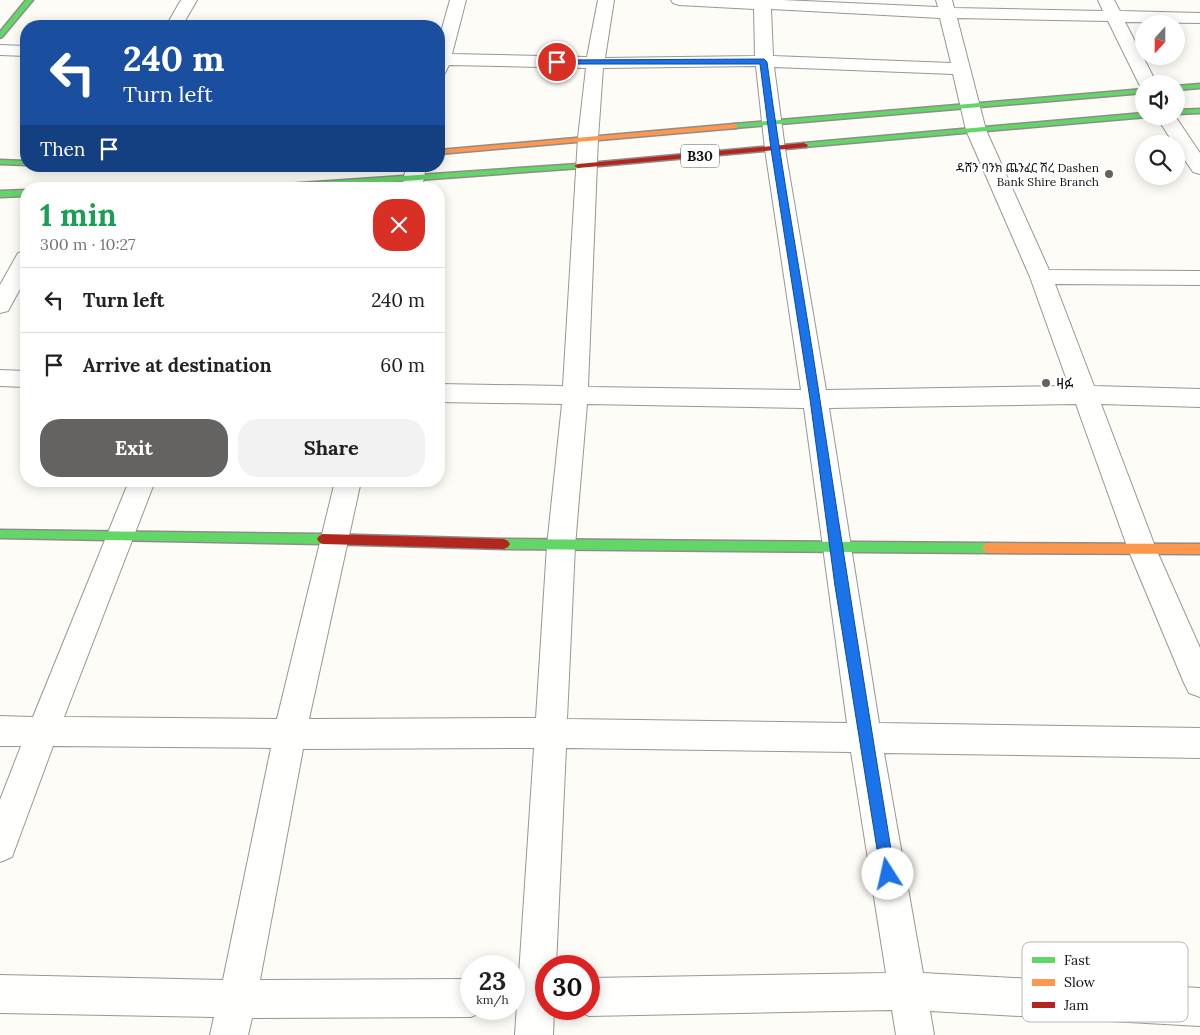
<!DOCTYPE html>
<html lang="en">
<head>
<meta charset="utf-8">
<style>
	body { margin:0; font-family:Lora,"Noto Sans Ethiopic",serif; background:#f2f2f2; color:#222; height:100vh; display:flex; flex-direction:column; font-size:19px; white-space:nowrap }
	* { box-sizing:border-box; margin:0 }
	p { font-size:16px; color:#767676 }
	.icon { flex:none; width:28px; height:28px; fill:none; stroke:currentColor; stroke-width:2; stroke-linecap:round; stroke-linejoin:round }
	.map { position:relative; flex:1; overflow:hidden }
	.panel { position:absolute; left:20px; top:182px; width:425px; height:305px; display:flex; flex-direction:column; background:#fff; border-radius:20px; box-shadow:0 2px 12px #0003 }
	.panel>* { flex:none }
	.banner { position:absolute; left:20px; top:20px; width:425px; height:152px; border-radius:20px; box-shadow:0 2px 12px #0003; background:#1a4fa0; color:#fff; overflow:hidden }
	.needle { width:32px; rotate:201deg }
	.buttons { position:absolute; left:1135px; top:15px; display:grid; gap:10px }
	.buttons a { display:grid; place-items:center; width:50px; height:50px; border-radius:50%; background:#fff; box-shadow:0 2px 12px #0003; font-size:25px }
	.speed { position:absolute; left:460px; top:955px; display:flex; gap:10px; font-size:25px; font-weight:700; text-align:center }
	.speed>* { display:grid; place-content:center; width:65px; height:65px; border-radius:50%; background:#fff; box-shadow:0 2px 12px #0003; line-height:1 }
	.speed small { font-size:12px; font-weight:400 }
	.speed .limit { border:8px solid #d22; background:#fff; color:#111 }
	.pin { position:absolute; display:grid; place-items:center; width:42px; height:42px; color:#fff; margin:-21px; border:2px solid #fff; border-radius:50%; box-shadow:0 1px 5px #0007 }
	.me { position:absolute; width:55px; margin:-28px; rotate:350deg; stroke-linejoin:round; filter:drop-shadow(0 0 4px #0008) }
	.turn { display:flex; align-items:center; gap:18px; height:105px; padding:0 20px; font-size:22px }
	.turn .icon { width:65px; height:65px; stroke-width:2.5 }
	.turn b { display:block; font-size:35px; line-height:42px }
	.then { display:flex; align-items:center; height:48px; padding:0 20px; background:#0003; gap:10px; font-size:19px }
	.round { display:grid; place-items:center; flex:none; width:52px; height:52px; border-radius:20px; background:#f2f2f2 }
	.summary { display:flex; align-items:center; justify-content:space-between; height:85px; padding:0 20px }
	h1 { font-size:30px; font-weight:700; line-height:38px; color:#1e9e55 }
	.button { display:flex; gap:10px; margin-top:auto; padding:10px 20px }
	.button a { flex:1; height:58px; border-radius:20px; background:#646362; color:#fff; font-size:20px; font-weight:700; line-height:58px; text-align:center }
	.button a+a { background:#f2f2f2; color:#222 }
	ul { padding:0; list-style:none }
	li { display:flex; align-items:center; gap:15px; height:65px; padding:0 20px; border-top:1px solid #e0e0e0 }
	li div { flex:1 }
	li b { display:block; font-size:19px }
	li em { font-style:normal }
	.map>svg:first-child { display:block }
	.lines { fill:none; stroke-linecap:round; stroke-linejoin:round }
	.street-casing { stroke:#979795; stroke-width:2 }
	.fast-casing { stroke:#8e8d8b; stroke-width:3 }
	.slow-casing { stroke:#8e8d8b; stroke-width:3 }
	.jam-casing { stroke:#8e8d8b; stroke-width:3 }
	.street { fill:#fffffe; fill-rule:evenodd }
	.fast { fill:#63d668; fill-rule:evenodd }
	.slow { fill:#ff974d; fill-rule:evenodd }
	.jam { fill:#b3261e; fill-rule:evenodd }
	.route { fill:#1a73e8; stroke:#114b97 }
	.poi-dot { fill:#646362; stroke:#fff; stroke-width:2 }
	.labels { text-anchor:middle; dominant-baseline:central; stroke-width:5; stroke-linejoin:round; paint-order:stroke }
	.far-poi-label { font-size:12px; fill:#111; stroke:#fff; text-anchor:end }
	.shield { fill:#fff; stroke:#585858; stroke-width:1 }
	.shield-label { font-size:14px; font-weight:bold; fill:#111 }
	.poi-label { font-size:15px; fill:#111; stroke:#fff; text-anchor:start }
	.key { fill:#fff; stroke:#b8b8b8; stroke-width:1 }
	.key-label { font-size:14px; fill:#111 }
</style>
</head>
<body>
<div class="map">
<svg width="1200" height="1035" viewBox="0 0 1200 1035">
	<rect width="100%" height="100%" fill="#fdfcf7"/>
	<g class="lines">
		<defs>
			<path id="street" d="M181,0H197L182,26H166Z
				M450,0H466L452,54L587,57L598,0H614L605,58L755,56L754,9L679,5L673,3L671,0H782L938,7L936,0H952L954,8L1103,11L1098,0H1114L1120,11L1200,13V23L1125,22L1157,84H1144V88L1139,84L1108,21L957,18L986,130L1049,270L1200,271V285L1055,284L1094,386L1200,389V407L1101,404L1156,549L1200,648V697L1189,693L1184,683L1128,549L1076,404L829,408L879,723L1200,728V758L884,753L923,973L1200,988V1026L930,1011L934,1035H896L892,1010L589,1016L576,1010L575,1009H589V978L886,973L851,752L566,748L556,966H546V1009H554L553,1035H515L534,748L303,749L260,980L471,979V1009H485L484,1011L471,1017L252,1018L248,1035H210L214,1017L0,1013V975L223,980L271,748L53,746L12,857L0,862V800L21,746H0V716L33,717L129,481H155L64,717L277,719L335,481H361L309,719L536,718L547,546L562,404L439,402V384L563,386L578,138L586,68L449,65L445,73L439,74V39ZM771,9L940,18L951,63L773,56ZM756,66L765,149L801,390L588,387L598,138L603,68ZM774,67L953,74L966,130L1030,277L1069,386L826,390L785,149ZM587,404L804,408L847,723L567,719L575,546Z
				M0,45L26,46V56L0,55Z
				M1156,116H1175L1200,153V174L1193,172L1176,147V144H1174Z
				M406,166H426L422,189H402Z
				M26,251V278L8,311L0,313V285L18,253Z
				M0,370L26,371V387L0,386Z"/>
			<path id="fast" d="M26,0H33L2,37L0,38V32Z
				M1200,84V88L1176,90V86Z
				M1144,89V93L734,128L730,126L734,124Z
				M1200,109V113L1176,114V110Z
				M1144,113V116L1147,117L804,147L800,145L804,143Z
				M0,160L26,161V165L0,164Z
				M578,164H581V168L295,189H253L257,186Z
				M26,190V196L0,197V191Z
				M0,530L323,534L327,536L329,539L327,542L323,544L0,538Z
				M504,539L988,543L992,545L994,548L992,551L988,553L504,549L500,547L498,544L500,541Z"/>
			<path id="slow" d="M734,124H737V128L439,154V150Z
				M988,543L1200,544V554L988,553L984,551L982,548L984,545Z"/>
			<path id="jam" d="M804,143L808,145L807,147L578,168L574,166L578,164Z
				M323,534L504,539L508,541L510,544L508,547L504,549L323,544L319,542L317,539L319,536Z"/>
		</defs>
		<use href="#street" class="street-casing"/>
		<use href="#fast" class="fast-casing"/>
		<use href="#slow" class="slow-casing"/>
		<use href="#jam" class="jam-casing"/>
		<use href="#street" class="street"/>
		<use href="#fast" class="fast"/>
		<use href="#slow" class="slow"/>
		<use href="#jam" class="jam"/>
	</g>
	<path class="route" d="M764,59L767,62C782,175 803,287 820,400C844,558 869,716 895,874L893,879L888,881L883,879L881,874L835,586L810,399L771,149L760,64H557L553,62L557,60Z"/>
	<g class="poi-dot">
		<circle cx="1109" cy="174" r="5"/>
		<circle cx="1046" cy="383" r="5"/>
	</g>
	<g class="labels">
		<g class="far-poi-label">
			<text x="1099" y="167">ዳሸን ባንክ ጨንፈር ሽረ Dashen<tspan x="1099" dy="14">Bank Shire Branch</tspan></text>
		</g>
		<rect class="shield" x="681" y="144.5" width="38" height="23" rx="4"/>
		<g class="shield-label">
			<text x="700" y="156">B30</text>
		</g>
		<g class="poi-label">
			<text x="1056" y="383">ዛፉ</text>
		</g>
	</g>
	<rect x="1022" y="942" width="166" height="80" rx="8" class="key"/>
	<rect x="1032" y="957" width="23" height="6" fill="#63d668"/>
	<rect x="1032" y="979" width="23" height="7" fill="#ff974d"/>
	<rect x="1032" y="1002" width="23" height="6" fill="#b3261e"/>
	<g class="key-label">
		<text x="1064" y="965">Fast</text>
		<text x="1064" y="987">Slow</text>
		<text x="1064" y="1010">Jam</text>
	</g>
</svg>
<div class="buttons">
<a><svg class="needle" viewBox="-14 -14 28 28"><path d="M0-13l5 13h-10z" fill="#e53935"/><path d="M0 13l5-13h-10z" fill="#767676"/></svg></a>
<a><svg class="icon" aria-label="sound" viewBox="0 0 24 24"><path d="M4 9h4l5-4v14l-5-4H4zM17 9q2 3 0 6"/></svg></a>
<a><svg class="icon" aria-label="search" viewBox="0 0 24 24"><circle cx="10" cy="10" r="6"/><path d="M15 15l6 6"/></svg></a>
</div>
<div class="speed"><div>23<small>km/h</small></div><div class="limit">30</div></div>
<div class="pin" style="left:557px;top:62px;background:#d93025"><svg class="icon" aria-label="arrive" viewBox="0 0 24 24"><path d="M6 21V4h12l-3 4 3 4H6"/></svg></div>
<svg class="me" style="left:888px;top:874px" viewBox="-20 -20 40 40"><circle r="19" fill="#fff"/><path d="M0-13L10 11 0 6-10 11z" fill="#1a73e8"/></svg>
<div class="banner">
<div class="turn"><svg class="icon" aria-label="left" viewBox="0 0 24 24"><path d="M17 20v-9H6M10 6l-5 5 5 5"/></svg><div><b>240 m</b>Turn left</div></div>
<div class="then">Then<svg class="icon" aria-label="arrive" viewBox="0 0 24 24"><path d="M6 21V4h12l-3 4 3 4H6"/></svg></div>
</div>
<section class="panel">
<div class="summary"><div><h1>1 min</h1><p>300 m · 10:27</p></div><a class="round" style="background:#d93025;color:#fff"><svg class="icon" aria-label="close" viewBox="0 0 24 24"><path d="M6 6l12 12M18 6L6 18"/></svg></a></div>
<ul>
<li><svg class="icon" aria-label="left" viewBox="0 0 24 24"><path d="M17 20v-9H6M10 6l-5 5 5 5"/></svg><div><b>Turn left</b></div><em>240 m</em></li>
<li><svg class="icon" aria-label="arrive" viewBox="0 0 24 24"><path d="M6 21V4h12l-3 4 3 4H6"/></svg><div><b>Arrive at destination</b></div><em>60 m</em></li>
</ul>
<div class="button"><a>Exit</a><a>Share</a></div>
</section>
</div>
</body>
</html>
